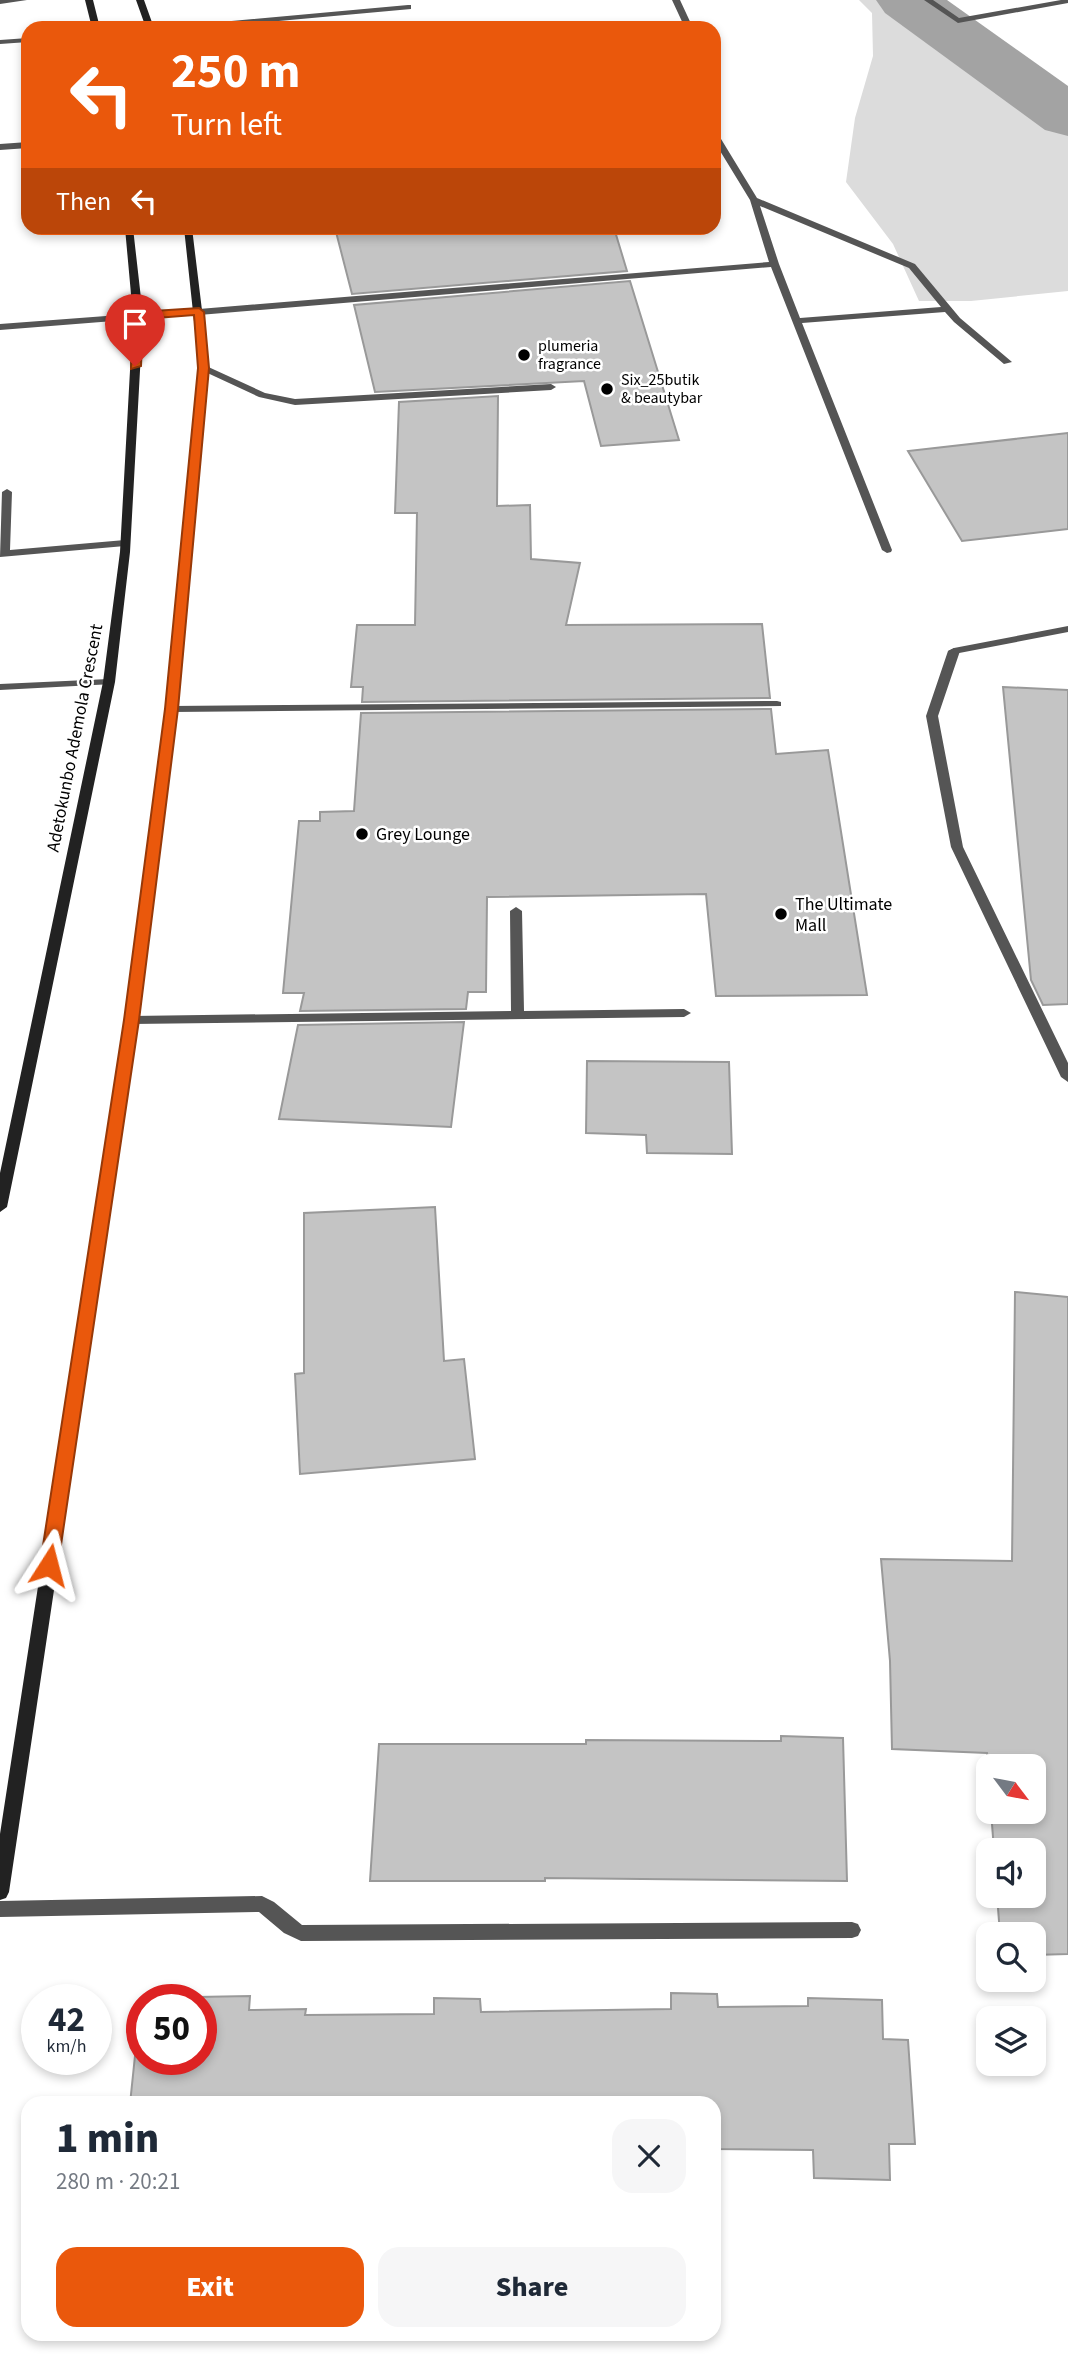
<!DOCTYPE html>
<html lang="en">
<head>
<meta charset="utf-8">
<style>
	body { margin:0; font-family:"Source Sans 3",sans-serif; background:#f6f6f7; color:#1f2937; height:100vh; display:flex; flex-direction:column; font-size:26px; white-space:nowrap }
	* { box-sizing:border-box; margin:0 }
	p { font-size:23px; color:#747a83 }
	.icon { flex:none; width:38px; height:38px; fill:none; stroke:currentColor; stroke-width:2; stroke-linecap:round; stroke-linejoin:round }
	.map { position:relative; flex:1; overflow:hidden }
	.side { position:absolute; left:21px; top:2096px; width:700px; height:245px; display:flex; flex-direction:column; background:#fff; border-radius:21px; box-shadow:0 4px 10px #0003 }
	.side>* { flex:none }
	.banner { position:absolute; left:21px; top:21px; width:700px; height:214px; border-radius:21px; box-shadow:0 4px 10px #0003; background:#ea580c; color:#fff; overflow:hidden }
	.needle { width:46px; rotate:122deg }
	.fabs { position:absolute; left:976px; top:1754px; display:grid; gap:14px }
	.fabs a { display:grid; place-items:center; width:70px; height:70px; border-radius:14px; background:#fff; box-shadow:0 4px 10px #0003; font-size:35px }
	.speed { position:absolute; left:21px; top:1984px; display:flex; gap:14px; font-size:35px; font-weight:700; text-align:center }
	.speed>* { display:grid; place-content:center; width:91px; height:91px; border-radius:50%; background:#fff; box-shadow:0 4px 10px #0003; line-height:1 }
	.speed small { font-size:18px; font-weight:400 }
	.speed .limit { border:10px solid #d22; background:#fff; color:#111 }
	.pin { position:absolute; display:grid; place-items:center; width:60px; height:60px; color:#fff; margin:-72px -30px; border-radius:50% 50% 50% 0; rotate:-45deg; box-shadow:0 0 7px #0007 }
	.pin .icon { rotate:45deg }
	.me { position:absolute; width:77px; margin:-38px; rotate:9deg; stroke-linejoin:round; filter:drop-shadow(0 0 5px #0008) }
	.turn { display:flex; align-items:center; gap:24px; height:147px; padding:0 35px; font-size:32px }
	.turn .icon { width:91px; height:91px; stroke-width:2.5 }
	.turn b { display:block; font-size:49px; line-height:60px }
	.then { display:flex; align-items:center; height:66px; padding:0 35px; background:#0003; gap:14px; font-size:26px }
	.round { display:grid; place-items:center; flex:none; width:74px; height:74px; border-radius:21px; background:#f6f6f7 }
	.headline { display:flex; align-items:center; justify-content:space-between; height:119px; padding:0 35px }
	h1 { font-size:42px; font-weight:800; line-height:52px }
	.button { display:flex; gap:14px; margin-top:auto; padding:14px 35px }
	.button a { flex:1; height:80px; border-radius:21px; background:#ea580c; color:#fff; font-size:28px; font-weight:800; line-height:80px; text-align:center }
	.button a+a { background:#f6f6f7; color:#1f2937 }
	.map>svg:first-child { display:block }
	.green { fill:#dcdcdc }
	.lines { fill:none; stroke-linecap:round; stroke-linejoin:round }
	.river { fill:#a3a3a3; fill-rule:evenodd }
	.building { fill:#c4c4c4; stroke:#999; stroke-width:2; fill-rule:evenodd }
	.lane { fill:#555; fill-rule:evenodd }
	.street { fill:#555; fill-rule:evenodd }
	.secondary { fill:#222; fill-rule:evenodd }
	.route { fill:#ea580c; stroke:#983908; stroke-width:2 }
	.poi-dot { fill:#000; stroke:#fff; stroke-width:2.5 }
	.labels { text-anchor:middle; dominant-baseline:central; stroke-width:5; stroke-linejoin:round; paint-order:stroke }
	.far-poi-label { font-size:16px; fill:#000; stroke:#fff; text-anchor:start }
	.street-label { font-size:18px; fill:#000; stroke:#fff }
	.poi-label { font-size:18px; fill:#000; stroke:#fff; text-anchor:start }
</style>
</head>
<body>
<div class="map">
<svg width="1068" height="2363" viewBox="0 0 1068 2363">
	<rect width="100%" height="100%" fill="#fff"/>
	<path class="green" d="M859,0H926L1068,94V291L971,301H919L893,244L846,182L855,118L873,56L872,13Z"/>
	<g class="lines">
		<path class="river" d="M876,0H947L1068,86V136L1045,130L885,13Z"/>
	</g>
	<path class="building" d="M335,228H614L627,271L352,294Z
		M630,281L679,440L601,446L584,381L375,392L354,305Z
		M498,396L497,506L530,505L531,559L580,563L566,625L762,624L770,698L362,702L363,687H351L357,625H415L417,513H395L399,402Z
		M1068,433V529L962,541L908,451Z
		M1003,687L1068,690V1004L1043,1005L1031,980Z
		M771,709L776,754L828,750L867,995L716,996L706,894L487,897L486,992H468L466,1009L300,1011L304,993H283L299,821H320V812L354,811L361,713Z
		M464,1022L451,1127L279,1119L298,1025Z
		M587,1061L729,1062L732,1154L647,1153L646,1135L586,1133Z
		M435,1207L444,1361L464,1359L475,1459L300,1474L295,1374L304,1373V1213Z
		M1015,1292L1068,1297V1954L1034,1955V1934H1000L997,1895H1034V1850H994L991,1811H1034V1766H989V1773L987,1753L892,1749L890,1661L881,1559L1012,1561Z
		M781,1736L843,1738L847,1881L545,1878V1881H370L379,1744H586V1740L781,1741Z
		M671,1993L717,1994L718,2007L808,2006V1998L882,2000L883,2039L908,2040L915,2144H889L890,2180L814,2178L813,2150L714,2149V2104H130L141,1998L250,1996L249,2010L306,2009L305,2015L434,2014V1998L480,1999L481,2012L671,2009ZM142,2000H201V2060H142Z"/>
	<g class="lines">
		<path class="lane" d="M0,0H27L0,4Z
			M672,0H680L693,28H685Z
			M924,0H933L959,18L1061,0H1068V3L958,23Z
			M408,5H411V9L203,28H173L177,26Z
			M28,38V42L0,44V40Z
			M714,131L718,134L757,198L915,264L960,318L1012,362L1004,364L954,322L945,312L802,323L892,550L891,552L887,553L882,550L771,267L199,315L194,312L199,309L769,262L750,200L714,141ZM760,206L909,268L941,307L800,318L779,264Z
			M28,142V148L0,150V144Z
			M204,365L265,393L295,399L551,384L556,387L551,390L295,405L259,397L201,370L199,368Z
			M7,489L12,492L10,550L125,540L130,543L125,546L0,557L2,492Z
			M954,648L960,651L938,716L963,847L1068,1063V1082L1061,1077L951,847L926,716L948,651Z
			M109,679L113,680V684L0,690V684Z
			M777,701L781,702V706L172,712L166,709L172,706Z
			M516,907L522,911L524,1011L684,1009L691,1013L684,1017L132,1024L125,1020L132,1016L511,1011L510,911Z
			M262,1896L274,1902L302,1925L852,1922L858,1924L861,1930L858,1936L852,1938L301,1941L284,1933L259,1912L0,1917V1901Z"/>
		<path class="street" d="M199,309L204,312L202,314L0,330V324Z
			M1068,626V632L954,654L948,651L954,648Z"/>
		<path class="secondary" d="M85,0H93L100,28H92Z
			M136,0H144L154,28H146Z
			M125,228H133L143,316L130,552L115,682L7,1207L0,1212V1173L103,682L120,552L133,316Z
			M184,228H192L209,368L178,709L139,1020L9,1892L6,1898L0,1900V1834L125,1020L166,709L199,368Z"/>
	</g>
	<path class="route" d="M199,308L204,312L209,368L178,709L139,1020L58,1565L56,1570L49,1572L43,1570L40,1565L124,1020L165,709L198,368L194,315L143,319L141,366L131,369L133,316L138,312Z"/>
	<g class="poi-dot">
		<circle cx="524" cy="355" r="7"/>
		<circle cx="607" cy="389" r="7"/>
		<circle cx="362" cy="834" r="7"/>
		<circle cx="781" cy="914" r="7"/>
	</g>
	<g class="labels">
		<g class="far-poi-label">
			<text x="538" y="346">plumeria<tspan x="538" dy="18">fragrance</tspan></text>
			<text x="621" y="380">Six_25butik<tspan x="621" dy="18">&amp; beautybar</tspan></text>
		</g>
		<g class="street-label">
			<text transform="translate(75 738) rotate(-79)">Adetokunbo Ademola Crescent</text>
		</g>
		<g class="poi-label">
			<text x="376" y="834">Grey Lounge</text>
			<text x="795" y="904">The Ultimate<tspan x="795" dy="21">Mall</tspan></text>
		</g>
	</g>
</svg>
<div class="fabs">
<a><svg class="needle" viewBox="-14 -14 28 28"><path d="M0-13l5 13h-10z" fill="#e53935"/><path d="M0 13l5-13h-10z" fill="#747a83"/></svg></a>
<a><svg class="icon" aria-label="sound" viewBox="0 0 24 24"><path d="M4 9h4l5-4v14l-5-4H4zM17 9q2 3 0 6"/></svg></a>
<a><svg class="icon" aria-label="search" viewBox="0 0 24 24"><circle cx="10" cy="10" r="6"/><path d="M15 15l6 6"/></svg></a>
<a><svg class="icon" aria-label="layers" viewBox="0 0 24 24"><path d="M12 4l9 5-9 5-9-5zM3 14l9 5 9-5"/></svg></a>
</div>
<div class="speed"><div>42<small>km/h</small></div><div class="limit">50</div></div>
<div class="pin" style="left:135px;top:366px;background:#d93025"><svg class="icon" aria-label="arrive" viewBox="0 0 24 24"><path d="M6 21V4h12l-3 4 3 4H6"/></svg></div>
<svg class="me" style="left:49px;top:1565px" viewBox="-20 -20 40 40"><path d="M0-17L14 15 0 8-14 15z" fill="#ea580c" stroke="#fff" stroke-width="4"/></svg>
<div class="banner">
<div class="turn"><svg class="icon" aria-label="left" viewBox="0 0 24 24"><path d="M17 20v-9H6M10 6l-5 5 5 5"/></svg><div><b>250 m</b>Turn left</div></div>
<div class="then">Then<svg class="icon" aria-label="left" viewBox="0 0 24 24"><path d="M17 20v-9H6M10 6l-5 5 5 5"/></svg></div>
</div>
<section class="side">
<div class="headline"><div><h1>1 min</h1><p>280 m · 20:21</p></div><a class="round"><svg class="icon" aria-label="close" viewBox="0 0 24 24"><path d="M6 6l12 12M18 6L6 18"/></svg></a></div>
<div class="button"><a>Exit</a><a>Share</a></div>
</section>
</div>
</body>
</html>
